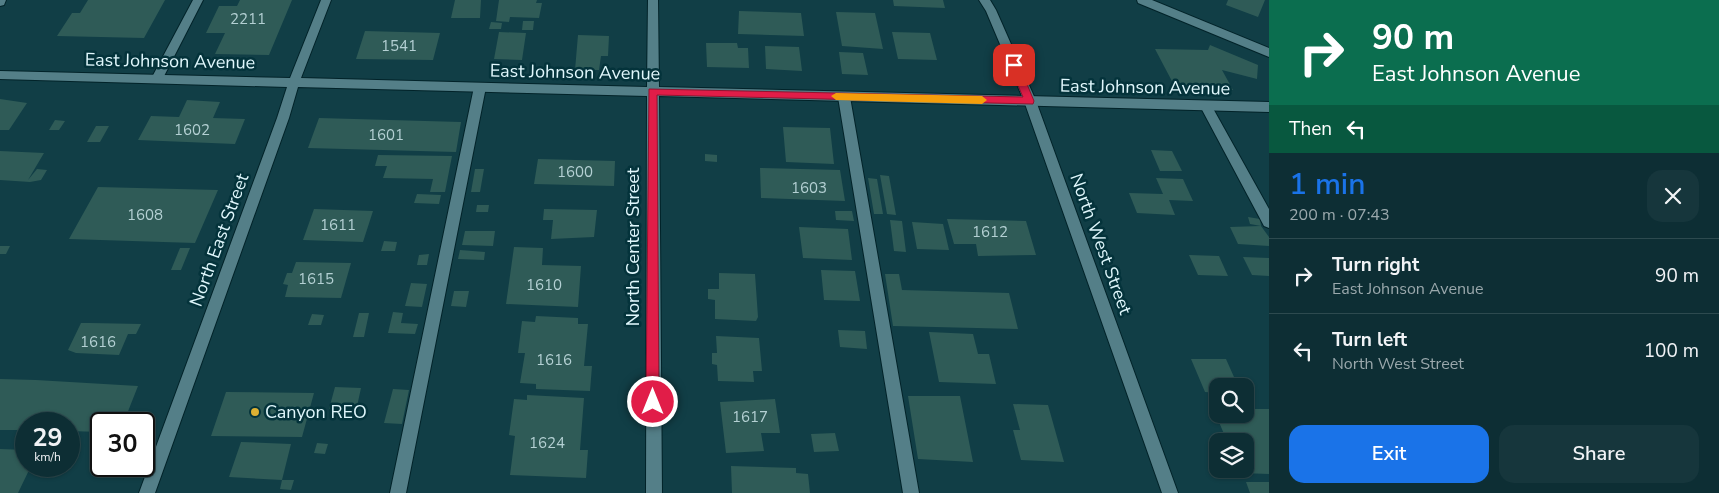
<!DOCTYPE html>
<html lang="en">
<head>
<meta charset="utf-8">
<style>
	body { margin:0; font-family:"Nunito Sans",sans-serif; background:#16363c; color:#f1f3f6; height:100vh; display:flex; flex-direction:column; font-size:19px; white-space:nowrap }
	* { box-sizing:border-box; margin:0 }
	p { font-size:16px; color:#9aa8ac }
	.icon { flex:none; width:28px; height:28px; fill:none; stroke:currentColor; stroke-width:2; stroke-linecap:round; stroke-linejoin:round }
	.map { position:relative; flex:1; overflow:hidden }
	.details { display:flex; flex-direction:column; background:#0d2e34; width:450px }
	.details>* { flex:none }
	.top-card { background:#0b6e4f; color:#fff; overflow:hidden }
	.buttons { position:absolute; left:1209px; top:378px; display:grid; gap:10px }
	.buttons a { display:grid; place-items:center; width:45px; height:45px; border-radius:10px; background:#0d2e34; box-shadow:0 1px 4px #0004,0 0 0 1px #2d4a4f; font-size:25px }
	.speed { position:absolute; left:15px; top:412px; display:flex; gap:10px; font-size:25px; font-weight:700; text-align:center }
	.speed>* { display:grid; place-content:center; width:65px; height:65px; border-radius:50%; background:#0d2e34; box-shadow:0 1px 4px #0004,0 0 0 1px #2d4a4f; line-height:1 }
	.speed small { font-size:12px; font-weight:400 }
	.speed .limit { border:2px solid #111; border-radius:8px; background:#fff; color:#111 }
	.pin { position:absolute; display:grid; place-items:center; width:42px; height:42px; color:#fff; margin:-21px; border-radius:10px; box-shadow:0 2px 8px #0006 }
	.me { position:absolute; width:55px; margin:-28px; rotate:0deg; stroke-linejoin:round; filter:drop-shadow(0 0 4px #0008) }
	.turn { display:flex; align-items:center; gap:18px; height:105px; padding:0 20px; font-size:22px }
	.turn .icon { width:65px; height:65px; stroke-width:2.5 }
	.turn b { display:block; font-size:35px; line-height:42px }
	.then { display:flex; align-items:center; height:48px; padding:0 20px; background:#0003; gap:10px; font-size:19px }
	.round { display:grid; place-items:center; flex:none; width:52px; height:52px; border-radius:15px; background:#16363c }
	.headline { display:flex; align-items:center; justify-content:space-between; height:85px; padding:0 20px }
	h1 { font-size:30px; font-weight:600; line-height:38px; color:#1a73e8 }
	.action { display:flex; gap:10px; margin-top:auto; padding:10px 20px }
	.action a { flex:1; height:58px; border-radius:15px; background:#1a73e8; color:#fff; font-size:20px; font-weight:600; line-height:58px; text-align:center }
	.action a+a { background:#16363c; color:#f1f3f6 }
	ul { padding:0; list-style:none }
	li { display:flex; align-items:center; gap:15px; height:75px; padding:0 20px; border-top:1px solid #2d4a4f }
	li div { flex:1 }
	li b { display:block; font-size:19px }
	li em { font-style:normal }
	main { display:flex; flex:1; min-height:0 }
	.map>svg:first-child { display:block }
	.building { fill:#2f5b57 }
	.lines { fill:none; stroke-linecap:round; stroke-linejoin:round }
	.service-casing { stroke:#022329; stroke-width:2 }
	.minor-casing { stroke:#022329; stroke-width:2 }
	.tertiary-casing { stroke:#022329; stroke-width:2 }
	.service { fill:#547f88; fill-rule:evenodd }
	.minor { fill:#547f88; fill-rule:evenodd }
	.tertiary { fill:#547f88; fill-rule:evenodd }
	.route { fill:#e11d48; stroke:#92132f }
	.slow { fill:#f59e0b }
	.poi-dot { fill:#ddb133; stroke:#04333b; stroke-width:2 }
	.labels { text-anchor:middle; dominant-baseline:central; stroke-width:5; stroke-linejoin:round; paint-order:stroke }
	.number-label { font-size:15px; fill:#b4d0d3 }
	.street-label { font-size:18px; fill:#e0f7fc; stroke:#04333b }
	.poi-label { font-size:18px; fill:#e0f7fc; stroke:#04333b; text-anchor:start }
</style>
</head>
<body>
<main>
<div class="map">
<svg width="1269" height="493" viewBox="0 0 1269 493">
	<rect width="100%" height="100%" fill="#113e46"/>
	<path class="building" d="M88,0H165L144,38L57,36L72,13H80Z
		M240,0H292L269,55L215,54L225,33H206L219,6H237Z
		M455,0H481L480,18H451Z
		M499,0H537L536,3H542L539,18L510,17L509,22L496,21Z
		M893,0H943L945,8L894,6Z
		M1228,0H1265L1258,17L1226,5Z
		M739,11L801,13L804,36L738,34Z
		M836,12L875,13L883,49L842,46Z
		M523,21H534L533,30H522Z
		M491,22L502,23L501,29H489Z
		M365,31L440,33L433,60L356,59Z
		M499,32L526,33L522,60L494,59Z
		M892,32L930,33L937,60L898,59Z
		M578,35L609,36L608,56H601L599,70H575Z
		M706,43H737L738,48H748L749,68L707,67Z
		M1210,45L1258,65L1257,79L1222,70L1233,90L1206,89L1204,86L1174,85L1155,49L1208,50Z
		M765,46L799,47L802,71L766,69Z
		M839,52L863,53L868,75L842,74Z
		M0,99L27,103L9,130H0Z
		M187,100L220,102L213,118L245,119L235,144L138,140L151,116L179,117Z
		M319,118L461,122L456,152L308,148Z
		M55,120L65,121L59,130H49Z
		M96,126H109L100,142H87Z
		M783,127L830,128L834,164L786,162Z
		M1151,150L1172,151L1182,171H1160Z
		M0,151L44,153L28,180L37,169L47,170L41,180L30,182L0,180Z
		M705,154L717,155V162L705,161Z
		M378,155L452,156L445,192H430L433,179L383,178L387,166H375Z
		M538,159L615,161L614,186L534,184Z
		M760,168L840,170L845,201L761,198Z
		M475,169H484L480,192H471Z
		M880,175L889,176L896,215L887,214Z
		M868,178L877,179L883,214H874Z
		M1156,178L1183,179L1193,201L1169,200L1175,215L1137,213L1129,193L1163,194Z
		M98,187L218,190L195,243L69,239Z
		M417,194L441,195L439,204L414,203Z
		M477,205H489L488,212H476Z
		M314,209L373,211L363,242L303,240Z
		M544,209L597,210L594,237L551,239L553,220H543Z
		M835,211H852L854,221L836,220Z
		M1248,217L1260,219L1261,226L1250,224Z
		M947,219L1026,221L1036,255L978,256L976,244H954Z
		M890,220L902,221L906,252L894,251Z
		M912,222L943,224L949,250L917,249Z
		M1261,226L1269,237V246L1238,244L1230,227Z
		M799,227L848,229L852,260L803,258Z
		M465,231H495L493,246L462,245Z
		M384,241L397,242L395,251H381Z
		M0,246H10L6,254H0Z
		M514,247L543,248L542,265L581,266L578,307L506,304Z
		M180,248H190L181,270H171Z
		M460,250L485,252L484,260L458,259Z
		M429,254L427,265H417L419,255Z
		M1189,255L1219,256L1228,276L1198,275Z
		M1243,257L1269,258V276L1252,275Z
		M296,262L351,263L341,298L285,297L288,285L283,284L287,273H292Z
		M821,270L855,271L860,301L824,300Z
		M719,273L755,274L758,317L756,321L715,319V300L708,299V289H719Z
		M885,274H899L902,290L1009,293L1018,329L893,326Z
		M411,283L427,284L422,307L405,306Z
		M454,291H469L466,307L451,306Z
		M393,312L403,313L401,323L418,324L415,334L388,333Z
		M359,313H369L364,337H353Z
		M312,314L324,315L321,325H308Z
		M536,316L578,318V324H588L584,366H592L590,391L536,389V384L520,383L525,353H518L522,321L535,322Z
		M81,323H90L141,324L136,334H128L119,355L76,353L68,350Z
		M838,330L865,331L867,349L840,347Z
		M929,332L973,334L978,354H989L996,384L939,382Z
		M716,336L759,338L762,371H753L754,382L718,381L717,365L712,364V353H717Z
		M1191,359H1226L1238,386H1218V393L1205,392Z
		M0,379L36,380L138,386L123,424H101V432L69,431V424H26V430H0Z
		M335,387L361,388L356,411L329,409Z
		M393,389L409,390L402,424L384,423Z
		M226,392L314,393L302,437L211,436Z
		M527,395L584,398L580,450H588L586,478L510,475L515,436L509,435L514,399L527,400Z
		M908,396H960L973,462L918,459Z
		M775,399L780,433H761L764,451L726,453L720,402Z
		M1013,404L1048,405L1064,462L1021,460L1013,430H1020Z
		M1213,408H1218V414H1245V409H1269V474L1241,473L1239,469H1245V441H1227Z
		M835,433L839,451L814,452L811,434Z
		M241,442L291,444L282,480L229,477Z
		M317,443L328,444L325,454L314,453Z
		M0,449L26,450V466H31L18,493H0Z
		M731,466L796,468V473L808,474L810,493H732Z
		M282,480H294L291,490L280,489Z
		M1246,482H1269V493H1250Z"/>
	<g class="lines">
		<defs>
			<path id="service" d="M193,0H203L161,82H153L151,79Z
				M480,83L486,87L406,493H390L474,87Z
				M844,93L850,97L919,493H903L838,97Z
				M1206,101L1210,103L1269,209V228L1264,226L1200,106L1202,103Z"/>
			<path id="minor" d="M0,0H6L4,5L0,6Z
				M321,0H331L301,78L647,87L648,0H658L659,87L1269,102V112L659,96L662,493H646L647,96L298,87L289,118L155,493H139L277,118L287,87L0,79V71L290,78Z
				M1137,0H1152L1269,48V57L1138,3Z"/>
			<path id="tertiary" d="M979,0H990L996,10L1036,101L1178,493H1162L1024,101L986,11Z"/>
		</defs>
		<use href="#service" class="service-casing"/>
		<use href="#minor" class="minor-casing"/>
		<use href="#tertiary" class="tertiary-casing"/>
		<use href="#service" class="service"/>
		<use href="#minor" class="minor"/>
		<use href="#tertiary" class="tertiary"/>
	</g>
	<path class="route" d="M1014,61L1019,65L1034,101L1033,104L657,95L659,402L657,406L653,408L648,406L646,402L649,89L1023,97L1009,65Z"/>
	<path class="slow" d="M836,93L982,96L987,100L982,104L836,100L831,96Z"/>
	<circle class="poi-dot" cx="255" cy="412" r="5"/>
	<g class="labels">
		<g class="number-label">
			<text x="248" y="19">2211</text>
			<text x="399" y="46">1541</text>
			<text x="192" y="130">1602</text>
			<text x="386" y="135">1601</text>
			<text x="575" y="172">1600</text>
			<text x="809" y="188">1603</text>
			<text x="145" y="215">1608</text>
			<text x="338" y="225">1611</text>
			<text x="990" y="232">1612</text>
			<text x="316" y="279">1615</text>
			<text x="544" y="285">1610</text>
			<text x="98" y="342">1616</text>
			<text x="554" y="360">1616</text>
			<text x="750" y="417">1617</text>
			<text x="547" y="443">1624</text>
		</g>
		<g class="street-label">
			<text transform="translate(170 61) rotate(1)">East Johnson Avenue</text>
			<text transform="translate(575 72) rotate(1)">East Johnson Avenue</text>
			<text transform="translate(1145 87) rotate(1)">East Johnson Avenue</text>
			<text transform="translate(219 240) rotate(-70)">North East Street</text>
			<text transform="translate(1101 244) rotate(70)">North West Street</text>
			<text transform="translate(633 247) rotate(-90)">North Center Street</text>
		</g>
		<g class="poi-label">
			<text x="265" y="412">Canyon REO</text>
		</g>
	</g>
</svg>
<div class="buttons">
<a><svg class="icon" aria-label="search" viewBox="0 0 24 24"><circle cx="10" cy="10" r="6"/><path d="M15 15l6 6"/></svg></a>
<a><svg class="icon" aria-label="layers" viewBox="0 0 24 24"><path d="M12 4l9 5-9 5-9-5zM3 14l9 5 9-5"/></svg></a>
</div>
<div class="speed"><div>29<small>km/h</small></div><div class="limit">30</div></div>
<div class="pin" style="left:1014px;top:65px;background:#d93025"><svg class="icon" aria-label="arrive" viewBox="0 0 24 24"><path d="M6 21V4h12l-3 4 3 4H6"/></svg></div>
<svg class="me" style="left:653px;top:402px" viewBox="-20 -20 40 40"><circle r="17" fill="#e11d48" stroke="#fff" stroke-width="3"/><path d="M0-11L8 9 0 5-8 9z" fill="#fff"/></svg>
</div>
<section class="details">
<div class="top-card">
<div class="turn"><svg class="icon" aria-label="right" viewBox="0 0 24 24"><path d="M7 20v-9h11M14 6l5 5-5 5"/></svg><div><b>90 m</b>East Johnson Avenue</div></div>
<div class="then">Then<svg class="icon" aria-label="left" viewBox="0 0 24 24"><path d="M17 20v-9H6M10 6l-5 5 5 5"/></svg></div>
</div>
<div class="headline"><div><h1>1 min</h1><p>200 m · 07:43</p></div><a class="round"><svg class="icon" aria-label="close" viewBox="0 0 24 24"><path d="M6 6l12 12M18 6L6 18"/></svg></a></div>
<ul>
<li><svg class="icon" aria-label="right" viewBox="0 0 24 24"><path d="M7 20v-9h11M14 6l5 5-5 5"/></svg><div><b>Turn right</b><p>East Johnson Avenue</p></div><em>90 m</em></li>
<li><svg class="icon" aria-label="left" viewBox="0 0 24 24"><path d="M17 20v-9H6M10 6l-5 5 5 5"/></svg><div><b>Turn left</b><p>North West Street</p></div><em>100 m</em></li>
</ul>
<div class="action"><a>Exit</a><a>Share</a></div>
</section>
</main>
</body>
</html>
